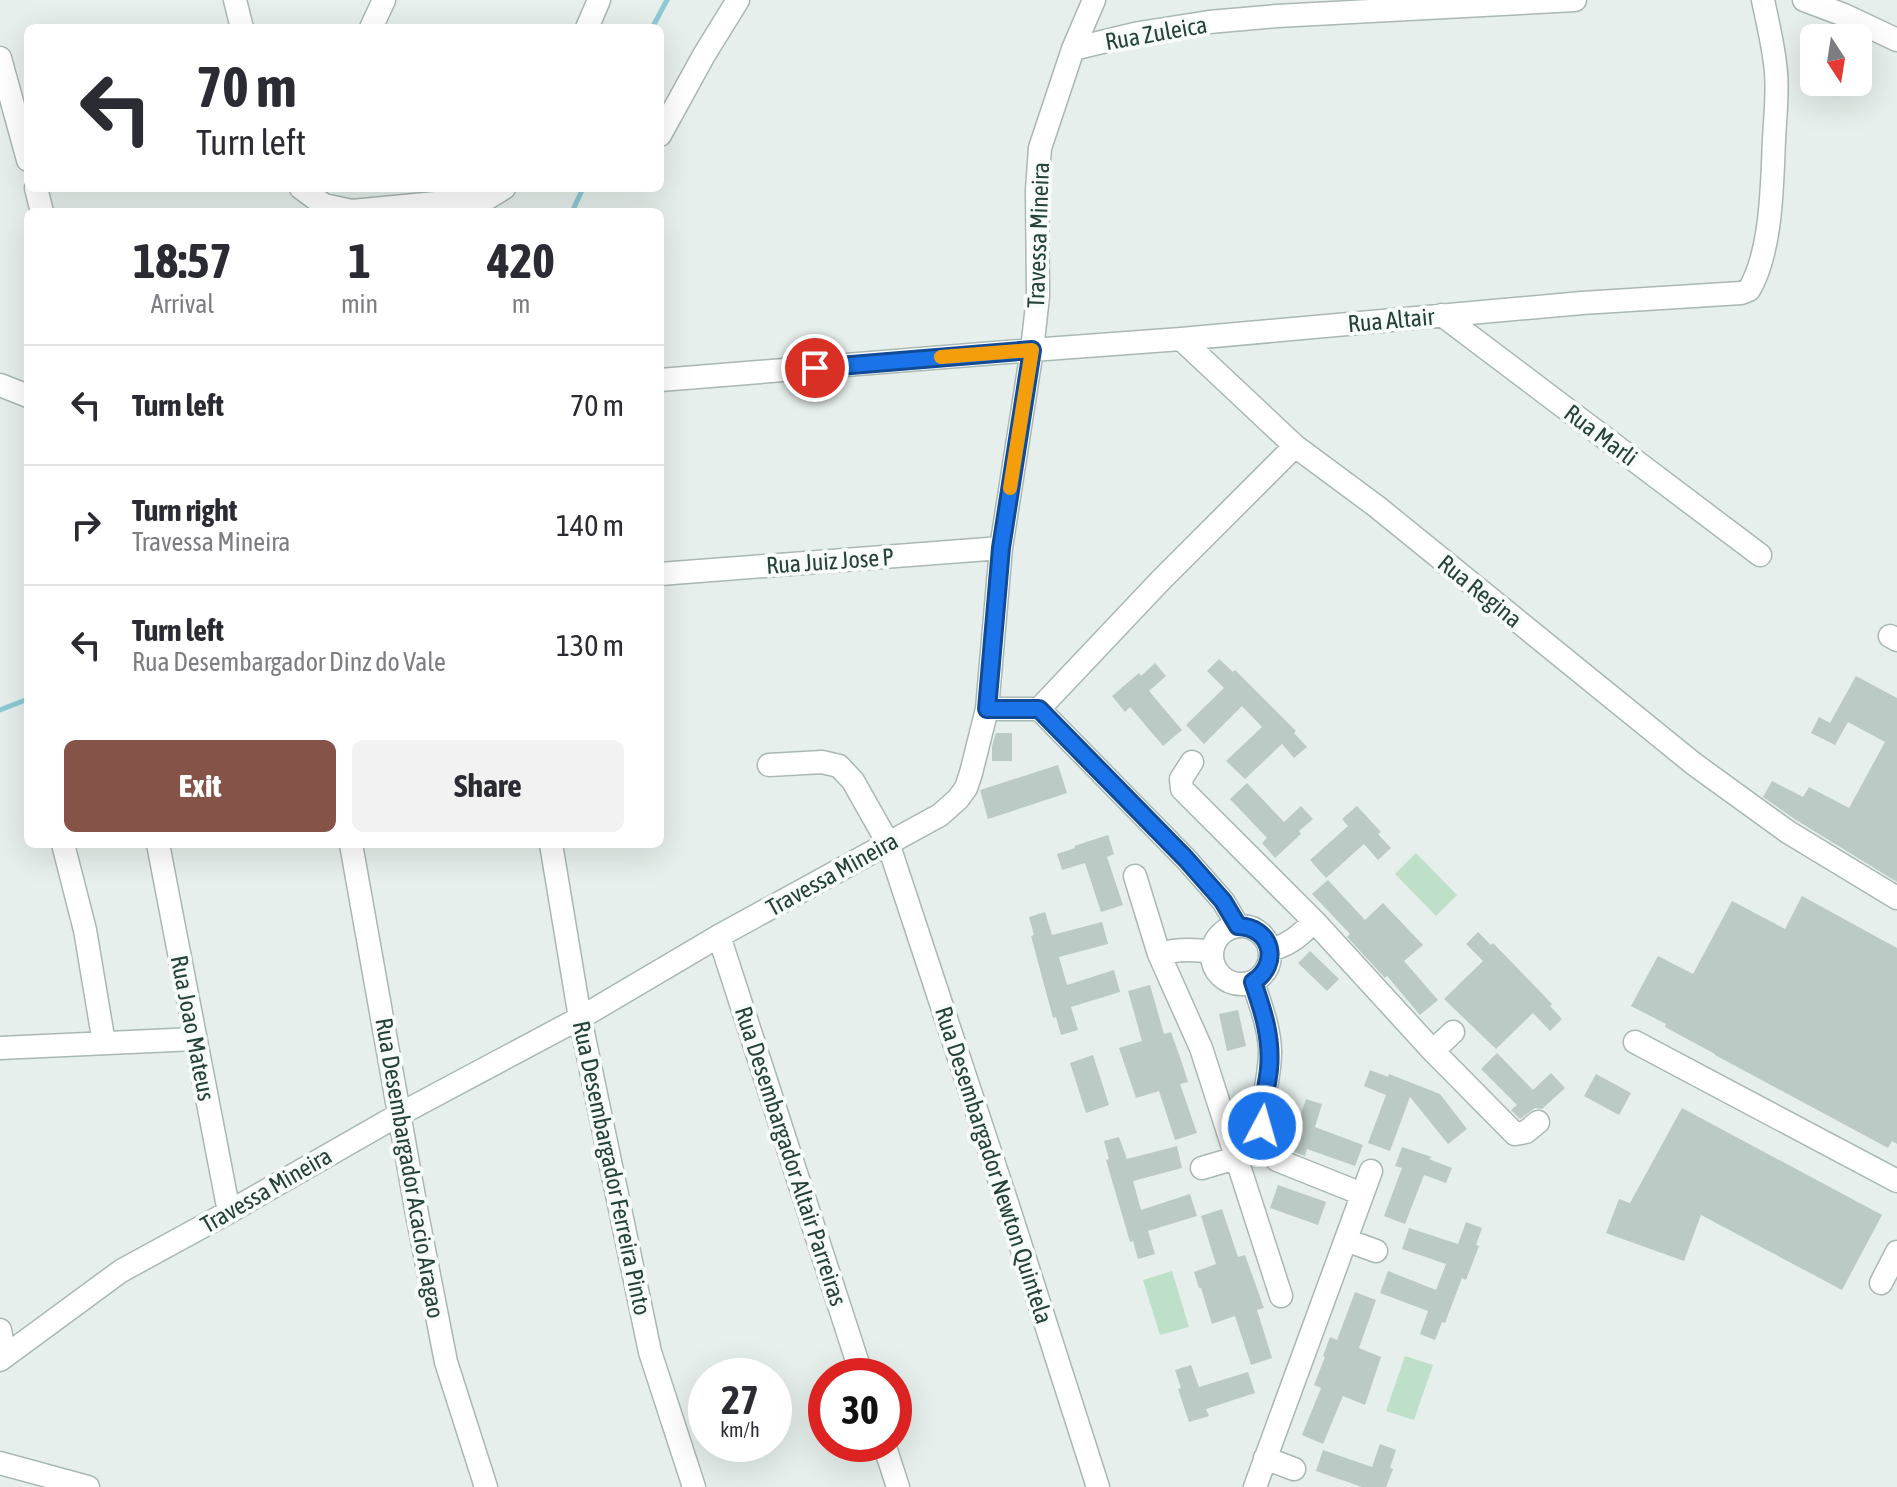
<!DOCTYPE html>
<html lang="en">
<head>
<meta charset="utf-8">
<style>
	body { margin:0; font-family:"Asap Condensed",sans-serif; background:#f2f2f3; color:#2b2b33; height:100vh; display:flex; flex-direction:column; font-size:30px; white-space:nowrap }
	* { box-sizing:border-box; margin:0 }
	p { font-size:26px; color:#7c7c81 }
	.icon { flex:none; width:44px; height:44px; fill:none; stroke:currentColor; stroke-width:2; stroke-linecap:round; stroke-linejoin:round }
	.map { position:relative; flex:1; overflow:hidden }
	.details { position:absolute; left:24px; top:208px; width:640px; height:640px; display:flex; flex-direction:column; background:#fff; border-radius:12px; box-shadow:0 8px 32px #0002 }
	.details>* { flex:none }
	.guide { position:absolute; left:24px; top:24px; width:640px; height:168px; border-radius:12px; box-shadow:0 8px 32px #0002; background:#fff; color:#2b2b33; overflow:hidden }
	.needle { width:52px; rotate:168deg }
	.tools { position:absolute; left:1800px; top:24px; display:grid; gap:16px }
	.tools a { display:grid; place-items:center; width:72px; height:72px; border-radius:12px; background:#fff; box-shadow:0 8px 32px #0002; font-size:40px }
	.speed { position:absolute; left:688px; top:1358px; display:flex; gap:16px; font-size:40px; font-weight:700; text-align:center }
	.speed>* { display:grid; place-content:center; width:104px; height:104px; border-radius:50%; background:#fff; box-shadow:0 8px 32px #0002; line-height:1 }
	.speed small { font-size:20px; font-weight:400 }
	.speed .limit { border:12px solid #d22; background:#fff; color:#111 }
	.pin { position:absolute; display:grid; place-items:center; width:68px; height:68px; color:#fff; margin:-34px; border:4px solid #fff; border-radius:50%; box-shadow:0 2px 8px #0007 }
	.me { position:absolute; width:88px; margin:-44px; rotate:6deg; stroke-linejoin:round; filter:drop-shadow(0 0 6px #0008) }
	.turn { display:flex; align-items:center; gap:28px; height:168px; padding:0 40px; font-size:36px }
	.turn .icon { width:104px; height:104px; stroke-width:2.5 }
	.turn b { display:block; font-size:56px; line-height:68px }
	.eta { display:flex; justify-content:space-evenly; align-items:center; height:136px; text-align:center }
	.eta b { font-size:48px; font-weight:700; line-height:56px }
	.primary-button { display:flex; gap:16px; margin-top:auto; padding:16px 40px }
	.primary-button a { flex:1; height:92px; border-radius:12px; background:#855347; color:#fff; font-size:32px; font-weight:700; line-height:92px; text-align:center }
	.primary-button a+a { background:#f2f2f3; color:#2b2b33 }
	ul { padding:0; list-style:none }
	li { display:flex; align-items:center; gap:24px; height:120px; padding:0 40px; border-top:2px solid #e1e1e2 }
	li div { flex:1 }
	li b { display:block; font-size:30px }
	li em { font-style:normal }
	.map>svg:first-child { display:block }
	.green { fill:#bfe0c8 }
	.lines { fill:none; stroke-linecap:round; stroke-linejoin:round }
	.stream { stroke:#8ec9d4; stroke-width:5 }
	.building { fill:#bbcac4 }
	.minor-casing { stroke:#a8b8b2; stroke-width:25 }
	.minor { stroke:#fff; stroke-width:22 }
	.route-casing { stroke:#114b97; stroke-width:20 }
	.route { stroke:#1a73e8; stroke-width:14 }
	.slow { stroke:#f59e0b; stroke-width:14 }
	.labels { text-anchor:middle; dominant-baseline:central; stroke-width:8; stroke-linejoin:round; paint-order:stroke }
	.street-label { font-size:24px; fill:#24423a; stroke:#f7fbf9 }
</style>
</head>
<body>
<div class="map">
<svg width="1897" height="1487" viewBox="0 0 1897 1487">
	<rect width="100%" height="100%" fill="#e6efeb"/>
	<path class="green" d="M1416,853L1457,895L1436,916L1395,874Z
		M1172,1271L1189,1327L1160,1335L1143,1280Z
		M1405,1356L1433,1365L1414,1420L1386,1411Z"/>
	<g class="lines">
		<path class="stream" d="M652,28L667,0
			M572,212L583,188
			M0,710L28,699"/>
	</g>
	<path class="building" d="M1219,659L1233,672L1235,670L1296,731L1294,733L1307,747L1294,758L1282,744L1245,779L1226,761L1262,727L1242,706L1204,744L1186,725L1224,688L1207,671Z
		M1155,663L1166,676L1149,691L1182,730L1163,746L1130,707L1125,712L1112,696L1139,673L1141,676Z
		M1856,676L1897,698V882L1796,820L1763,797L1772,781L1803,797L1809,787L1849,808L1885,742L1848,722L1835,745L1811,733L1819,717L1830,723Z
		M996,733H1012V761H992V746Z
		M1058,765L1067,793L988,819L980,790Z
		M1247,783L1284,822L1301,806L1313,819L1299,831L1301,834L1275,858L1262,843L1267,838L1230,799Z
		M1357,806L1381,832L1378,834L1391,848L1378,860L1364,844L1326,878L1310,860L1348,826L1342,819Z
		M1108,835L1114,854L1107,857L1123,905L1101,912L1085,863L1062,870L1057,854L1075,848L1074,846Z
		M1328,880L1365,920L1383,903L1423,945L1404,961L1438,1000L1420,1015L1387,976L1385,978L1347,937L1350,934L1312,894Z
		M1802,896L1897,948V1144L1892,1141L1888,1148L1715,1055V1054L1665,1027L1666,1024L1631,1006L1658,956L1693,974L1732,901L1785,929Z
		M1045,912L1052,935L1102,922L1108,944L1059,957L1067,985L1114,970L1120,992L1071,1007L1078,1030L1061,1035L1056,1017L1053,1018L1031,936L1034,935L1029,917Z
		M1478,932L1491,945L1493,943L1552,1004L1550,1006L1562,1019L1550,1031L1533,1013L1496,1049L1444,999L1483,961L1466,944Z
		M1310,951L1339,979L1327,991L1298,963Z
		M1150,985L1164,1034L1171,1032L1182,1063L1188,1082L1180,1084L1197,1133L1175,1140L1159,1091L1136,1098L1119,1048L1142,1041L1128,991Z
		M1238,1010L1246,1046L1227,1051L1219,1014Z
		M1497,1053L1533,1090L1551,1073L1565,1088L1542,1109L1535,1108L1520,1119L1511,1110L1517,1105L1481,1069Z
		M1093,1055L1109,1105L1086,1113L1070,1063Z
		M1370,1070L1388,1077L1389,1074L1440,1094L1467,1129L1448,1144L1410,1097L1390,1151L1368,1143L1386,1095L1364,1086Z
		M1596,1074L1631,1093L1619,1115L1584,1096Z
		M1306,1099L1322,1104L1315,1127L1363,1145L1355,1166L1307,1149L1305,1156L1286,1149L1297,1116L1300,1117Z
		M1682,1108L1882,1215L1842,1290L1701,1215L1684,1261L1606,1233L1619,1199L1630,1203Z
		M1119,1137L1127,1159L1177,1146L1182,1168L1133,1181L1141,1210L1190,1194L1197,1216L1148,1231L1155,1254L1138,1259L1133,1241L1130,1242L1106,1160L1109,1159L1104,1141Z
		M1402,1147L1432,1157L1429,1159L1452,1168L1446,1183L1424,1175L1405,1224L1384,1216L1402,1168L1395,1166Z
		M1278,1185L1326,1202L1318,1225L1270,1208Z
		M1222,1209L1238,1257L1245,1255L1264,1308L1257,1310L1272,1358L1251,1365L1235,1316L1212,1324L1201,1288H1199L1194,1272L1216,1264L1201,1216Z
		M1466,1222L1482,1228L1476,1245L1479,1246L1466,1280L1462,1278L1445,1323L1442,1322L1435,1340L1420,1334L1428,1311L1380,1293L1388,1271L1436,1290L1446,1264L1402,1249L1409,1228L1458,1244Z
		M1355,1292L1376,1300L1359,1348L1381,1357L1365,1405L1343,1396L1323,1444L1302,1435L1321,1388L1314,1385L1325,1357L1323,1356L1330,1337L1337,1340Z
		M1191,1365L1199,1387L1248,1372L1255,1393L1206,1409L1209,1416L1189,1422L1178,1389L1181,1388L1175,1370Z
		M1380,1444L1396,1450L1390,1468L1393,1469L1386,1487H1362L1316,1471L1323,1450L1372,1467Z"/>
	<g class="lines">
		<defs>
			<path id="minor" d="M235,0L242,28
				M1804,0L1844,15L1897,40
				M371,28L384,0
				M587,28L599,0
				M1073,49L1139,33L1209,22L1277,16L1575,0
				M0,58L28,160
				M660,135L704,55L738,0
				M36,188L42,212
				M301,188L324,205L352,211L488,198L504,188
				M1442,315L1760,555
				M1181,339L1295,446L1376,506L1694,764L1788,832L1897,898
				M660,380L1032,350L1181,339L1582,303L1741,293L1749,290C1772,251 1772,184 1774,140C1775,118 1778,94 1776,72C1774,48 1768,24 1763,0
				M0,385L28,396
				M660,574L1001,548
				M1890,636L1897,640
				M987,709H1039L1186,859L1223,901L1238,926
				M1039,709L1161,580L1295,446
				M1192,762L1181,779L1182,789L1314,921L1433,1051L1515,1134L1526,1132L1538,1122
				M769,765L822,762L839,766L853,781L888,843L1008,1206L1098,1487
				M63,844L85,930L104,1043
				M158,844L229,1212
				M351,844L417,1214L446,1362L486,1487
				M551,844L580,1018L650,1352L694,1487
				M1135,876L1159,954L1201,1048L1281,1296
				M1212 955a29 29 0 1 1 58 0a29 29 0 1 1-58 0Z
				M719,936L862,1376
				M1270,950C1289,945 1300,936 1314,921
				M1159,954C1177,949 1193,949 1211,952
				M1253,982C1260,1004 1269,1026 1270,1050C1271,1091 1248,1122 1277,1160L1362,1194
				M1635,1042L1897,1181
				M0,1048L195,1039
				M1433,1051L1453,1032
				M1202,1168L1236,1158
				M1346,1240L1376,1251
				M1881,1283L1897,1252
				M0,1330L5,1356
				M0,1360L121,1271L229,1212L400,1114L580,1018L719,936L940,815L958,799L966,788L971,773L987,709L1001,548L1032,350L1038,296L1037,190L1040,148L1073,49L1094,0
				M884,1444L898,1487
				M1265,1458L1294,1469
				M0,1463L88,1487
				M1255,1487L1371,1171"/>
		</defs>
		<use href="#minor" class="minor-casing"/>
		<use href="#minor" class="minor"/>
	</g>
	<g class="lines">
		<defs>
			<path id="route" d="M815,368L1032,350L1001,548L987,709H1039L1186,859L1223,901L1238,926C1272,927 1281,964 1253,982C1263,1011 1272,1038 1269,1069C1267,1089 1261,1106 1262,1126"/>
		</defs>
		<use href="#route" class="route-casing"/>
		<use href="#route" class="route"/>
		<path class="slow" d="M941,357L1032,350L1010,488"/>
	</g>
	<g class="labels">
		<g class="street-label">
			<text transform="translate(1156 33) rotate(-10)">Rua Zuleica</text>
			<text transform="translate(1038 235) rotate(-88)">Travessa Mineira</text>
			<text transform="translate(1391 320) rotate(-5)">Rua Altair</text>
			<text transform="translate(1601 435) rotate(37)">Rua Marli</text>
			<text transform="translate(830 561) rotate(-4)">Rua Juiz Jose P</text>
			<text transform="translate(1480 591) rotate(39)">Rua Regina</text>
			<text transform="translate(832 874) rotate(-29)">Travessa Mineira</text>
			<text transform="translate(193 1028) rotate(79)">Rua Joao Mateus</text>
			<text transform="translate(791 1156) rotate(72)">Rua Desembargador Altair Parreiras</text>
			<text transform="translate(994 1165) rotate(72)">Rua Desembargador Newton Quintela</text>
			<text transform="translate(410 1168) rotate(80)">Rua Desembargador Acacio Aragao</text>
			<text transform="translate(612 1168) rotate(78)">Rua Desembargador Ferreira Pinto</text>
			<text transform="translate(266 1190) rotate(-30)">Travessa Mineira</text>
		</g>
	</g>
</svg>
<div class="tools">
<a><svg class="needle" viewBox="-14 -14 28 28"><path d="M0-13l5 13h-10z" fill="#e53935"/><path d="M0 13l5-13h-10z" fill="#7c7c81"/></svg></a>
</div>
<div class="speed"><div>27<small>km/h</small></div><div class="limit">30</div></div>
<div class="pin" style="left:815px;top:368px;background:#d93025"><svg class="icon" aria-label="arrive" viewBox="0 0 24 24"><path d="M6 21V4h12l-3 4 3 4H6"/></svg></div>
<svg class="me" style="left:1262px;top:1126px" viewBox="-20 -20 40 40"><circle r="17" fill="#1a73e8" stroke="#fff" stroke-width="3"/><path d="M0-11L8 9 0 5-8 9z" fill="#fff"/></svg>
<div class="guide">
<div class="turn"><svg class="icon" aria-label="left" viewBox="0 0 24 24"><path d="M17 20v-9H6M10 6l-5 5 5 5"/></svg><div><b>70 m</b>Turn left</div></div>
</div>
<section class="details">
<div class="eta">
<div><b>18:57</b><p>Arrival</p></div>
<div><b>1</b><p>min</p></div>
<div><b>420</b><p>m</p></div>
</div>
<ul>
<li><svg class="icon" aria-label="left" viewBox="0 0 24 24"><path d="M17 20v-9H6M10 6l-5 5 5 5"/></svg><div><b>Turn left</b></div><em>70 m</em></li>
<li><svg class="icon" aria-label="right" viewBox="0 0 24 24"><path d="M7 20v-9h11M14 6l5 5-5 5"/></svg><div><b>Turn right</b><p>Travessa Mineira</p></div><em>140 m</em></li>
<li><svg class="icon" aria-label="left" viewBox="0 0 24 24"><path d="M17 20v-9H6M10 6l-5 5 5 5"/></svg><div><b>Turn left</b><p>Rua Desembargador Dinz do Vale</p></div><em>130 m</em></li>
</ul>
<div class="primary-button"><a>Exit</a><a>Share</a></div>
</section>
</div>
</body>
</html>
